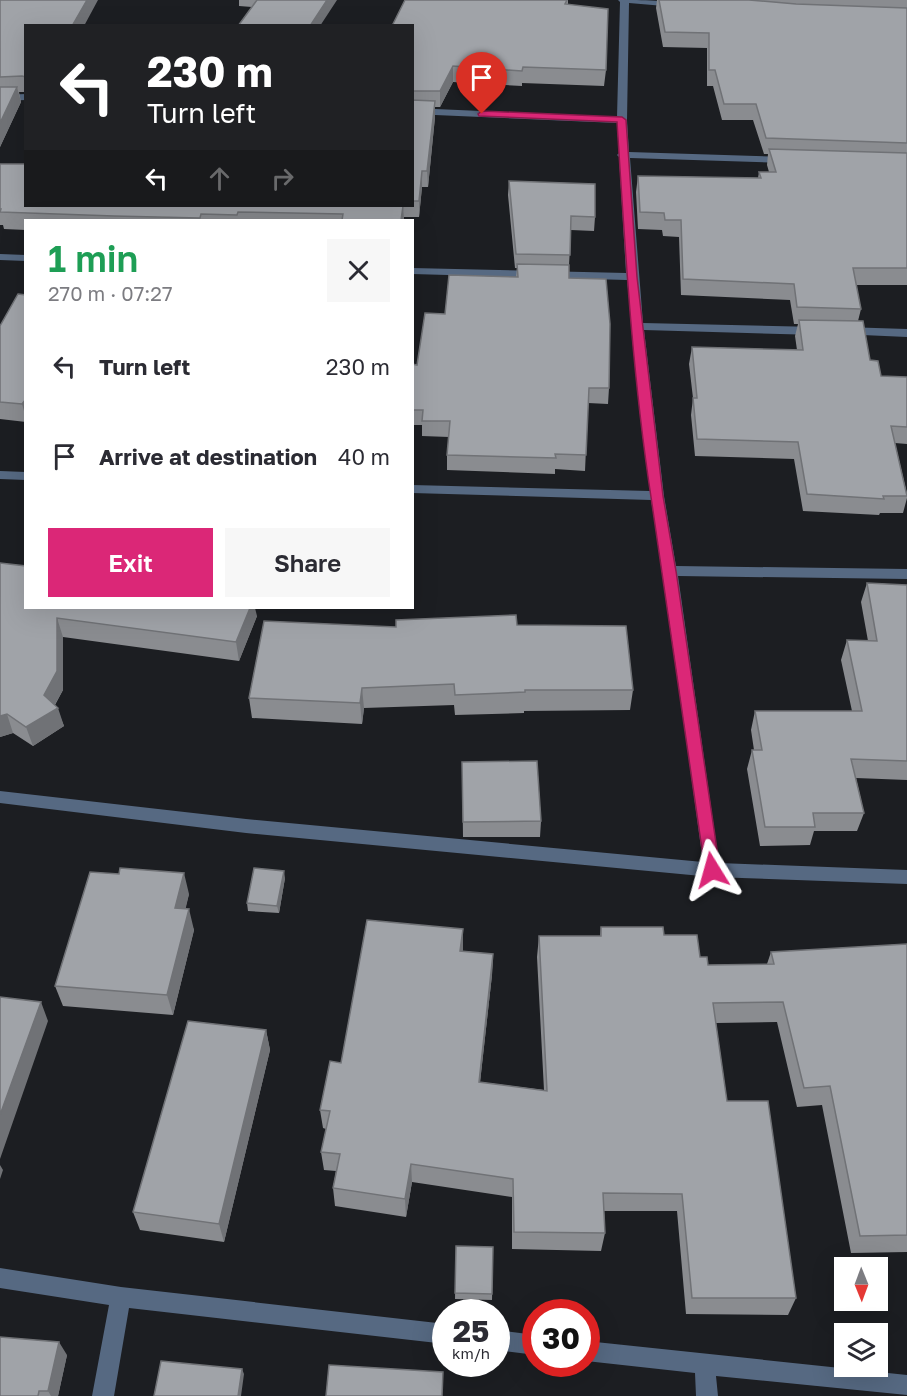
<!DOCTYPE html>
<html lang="en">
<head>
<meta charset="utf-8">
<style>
	body { margin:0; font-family:"Golos Text",sans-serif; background:#f7f7f7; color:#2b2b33; height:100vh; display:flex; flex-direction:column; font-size:22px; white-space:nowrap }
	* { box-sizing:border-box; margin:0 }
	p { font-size:20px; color:#7c7c81 }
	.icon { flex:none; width:33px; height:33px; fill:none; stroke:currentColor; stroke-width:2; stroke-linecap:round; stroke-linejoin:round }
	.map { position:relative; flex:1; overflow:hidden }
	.side { position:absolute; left:24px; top:219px; width:390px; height:390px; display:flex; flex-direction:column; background:#fff; border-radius:0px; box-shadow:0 6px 24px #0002 }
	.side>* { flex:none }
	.hud { position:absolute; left:24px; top:24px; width:390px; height:183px; border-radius:0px; box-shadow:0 6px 24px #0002; background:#202124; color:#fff; overflow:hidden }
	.needle { width:39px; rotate:179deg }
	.tools { position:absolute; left:834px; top:1257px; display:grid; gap:12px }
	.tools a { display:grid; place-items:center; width:54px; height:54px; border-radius:0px; background:#fff; box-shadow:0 6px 24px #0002; font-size:30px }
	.speed { position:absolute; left:432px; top:1299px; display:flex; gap:12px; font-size:30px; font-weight:700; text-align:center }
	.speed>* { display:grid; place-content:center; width:78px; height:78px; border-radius:50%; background:#fff; box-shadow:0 6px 24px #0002; line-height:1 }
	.speed small { font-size:15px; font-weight:400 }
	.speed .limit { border:9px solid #d22; background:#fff; color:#111 }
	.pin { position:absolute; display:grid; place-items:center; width:51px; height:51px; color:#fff; margin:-62px -26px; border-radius:50% 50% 50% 0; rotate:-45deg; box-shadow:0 0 6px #0007 }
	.pin .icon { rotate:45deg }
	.me { position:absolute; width:66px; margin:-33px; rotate:352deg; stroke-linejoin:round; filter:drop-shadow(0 0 4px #0008) }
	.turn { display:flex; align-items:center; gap:21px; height:126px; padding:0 24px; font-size:27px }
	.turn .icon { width:78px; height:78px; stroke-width:2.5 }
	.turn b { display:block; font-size:42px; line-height:51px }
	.lanes { display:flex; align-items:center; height:57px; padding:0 24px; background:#0003; justify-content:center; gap:30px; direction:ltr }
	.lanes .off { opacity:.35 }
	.round { display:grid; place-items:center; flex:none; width:63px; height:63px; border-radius:0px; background:#f7f7f7 }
	.overview { display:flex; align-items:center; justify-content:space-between; height:102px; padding:0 24px }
	h1 { font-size:36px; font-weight:600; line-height:45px; color:#1e9e55 }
	.action { display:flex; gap:12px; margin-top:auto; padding:12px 24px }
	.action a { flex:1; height:69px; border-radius:0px; background:#db2777; color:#fff; font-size:24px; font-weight:600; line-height:69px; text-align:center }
	.action a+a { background:#f7f7f7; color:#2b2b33 }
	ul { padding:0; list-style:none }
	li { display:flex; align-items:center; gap:18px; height:90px; padding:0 24px }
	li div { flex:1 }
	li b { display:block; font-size:22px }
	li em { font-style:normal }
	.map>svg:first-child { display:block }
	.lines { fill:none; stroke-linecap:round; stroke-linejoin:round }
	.minor { fill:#566982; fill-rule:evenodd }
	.wall { fill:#8a8c90 }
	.shaded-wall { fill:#707276 }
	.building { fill:#a0a3a8; stroke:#707276; stroke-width:1.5 }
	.route { fill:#db2777; stroke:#8e194d; stroke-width:1.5 }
</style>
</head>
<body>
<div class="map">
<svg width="907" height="1396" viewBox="0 0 907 1396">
	<rect width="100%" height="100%" fill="#1c1e22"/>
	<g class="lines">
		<path class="minor" d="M618,0C633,0 669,0 680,4L676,7L629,3L627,120L629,152L787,157L792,160L787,163L630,158L643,323L817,327L823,331L817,335L644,330L664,496L676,566L907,569V579L678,576L719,863L907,870V884L712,877L246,833L0,803V791L246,819L703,862L663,571L651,500L412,493V485L650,491L627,280L412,274V268L626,273L619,157L617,155L619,153L617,123L412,114V108L617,117L620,2Z
			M26,94V100L0,101V95Z
			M0,254L26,255V261L0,260Z
			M844,327L907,329V337L840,334V328Z
			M0,471L26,472V480L0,479Z
			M0,1268L121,1287L446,1324V1344L129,1308L114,1396H92L109,1305L0,1288Z
			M496,1330L536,1335V1355L496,1350Z
			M586,1341L907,1375V1395L716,1376L718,1396H696L695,1373L586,1361Z"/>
	</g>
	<path class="wall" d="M0,0L26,26V92H19L21,102L0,147Z
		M239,0H337L252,7L239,6Z
		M405,0H568V4L606,70L604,86L522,83V86L453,82L440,107H435V117L428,187H422L419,217H404V220H26V230L4,229L3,225H0V164L26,206H412V26Z
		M657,0H907V285H856L861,309L858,321L870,360L881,376L907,377V444L895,443L907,494V498L903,513H880L879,515L803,511L794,459L695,456L691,415L693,398L689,364L692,347L797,350L795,336L798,324H794L790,300L681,295L679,237L663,236L662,230L638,229L636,192L638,176L758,178L759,172H769L767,165L768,154H764L753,120H722L713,86H707V48L663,47L656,8Z
		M509,181L595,217L594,231L571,230L569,265V278L609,388L608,404L588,403L585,471L555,469V474L447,470V455L449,437L422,436V425H412V364L417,365L445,314L516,277L517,268H515L508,195Z
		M26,295V422L0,419V326Z
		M0,563L257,616L239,661L63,637V690L55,705L64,726L33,746L13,733L0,737Z
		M867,583L907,585V780L856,778L864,813L857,831H814L810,845L760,846L747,769L752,750H754L751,730L755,711H852L841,660L847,640L868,641L861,602Z
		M517,625L633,690L630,710L524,711V713L455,715L454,705L364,708L362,724L252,718L249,698L396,627Z
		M462,762L541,821L540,837H463Z
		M285,878L279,913L248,911L247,903Z
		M189,894L185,909L194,930L173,1015L63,1006L55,986Z
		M601,927L664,935L700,957L708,965L767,964L771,952L907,944V1252L851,1253L822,1105L797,1107L777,1022L716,1023L727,1101L796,1298L788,1315L686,1314L677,1211H604L605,1233L601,1251L512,1249V1197L412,1182L406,1217L335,1206L333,1188L336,1171L324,1170L321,1152L326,1129L323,1128L320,1110L341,1063L463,951L493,954L492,975L480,1082L544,1090L537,957L539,936H600Z
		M266,1030L270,1050L224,1242L140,1230L133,1212Z
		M456,1246L493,1247L492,1300L455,1299Z
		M67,1355L58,1396H0Z"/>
	<path class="shaded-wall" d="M87,0H98L84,26H72Z
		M327,0H337L320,26H310Z
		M453,66V82L440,107V91Z
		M17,87L21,102L0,147V123Z
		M435,101V117L428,187L427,171Z
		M422,171V187L419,217V201Z
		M403,206L404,220H401Z
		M26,399V418L22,404Z
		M250,608H255L257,616L239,661L236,642Z
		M57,618L63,637V690L50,713L58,708L64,726L33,746L26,727L44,695Z
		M362,688L364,708L362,724L360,703Z
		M7,714L13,733L0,737V716Z
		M284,871L285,878L279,913L277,906Z
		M184,873L189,894L181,929L175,908Z
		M189,909L194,930L173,1015L167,995Z
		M463,929V950L460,972V951Z
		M493,954L492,975L478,1101L479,1082Z
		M41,1002L48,1021L0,1159V1115Z
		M266,1030L270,1050L224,1242L219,1224Z
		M411,1164L412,1182L406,1217L405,1199Z
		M0,1165L3,1170L0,1179Z
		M59,1342L67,1355L58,1396H51L48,1391Z
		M242,1369L244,1374L241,1396H238Z"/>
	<path class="building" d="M0,0H87L72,26H26V77L22,76L0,77Z
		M257,0H327L310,26H238Z
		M405,0H567L565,4L608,9L606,70L523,67L522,71L453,66L440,91H412V26H392Z
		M659,0H749L796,4L907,8V143L766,138L756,104H724L715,70H709V33L665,32Z
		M0,87H17L0,123Z
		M412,100L435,101L427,171H422L419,201H412Z
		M769,149L907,153V268H853L861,309L797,307L794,284L683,279L681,220H665L664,213L640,212L638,176L761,178L759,172H776Z
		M0,164H26V206H403L401,220H342L343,214L238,212L237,215L201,214L200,218L114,216L0,212L1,209H0Z
		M509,181L595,184V217L571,216L570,255L516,254Z
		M517,264L569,265V278L606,279L610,324L609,388H589L586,455L555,454L556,458L447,455L450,421H422L423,410H412V364L417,365L425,313L445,314L449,275L518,277Z
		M18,294L26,295V399L22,404L0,402V326Z
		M799,320L863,321L870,360L878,361L881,376L907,377V427L891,426L907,496H883L884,499L807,494L798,442L697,439L693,398H697L692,347L803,350Z
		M0,563L26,566V608H250L236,642L57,618V671L44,695L58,708L26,727L7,714L0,716Z
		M867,583L907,585V761L851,759L864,813H813L815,827H765L752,750H762L755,711H862L847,640L877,641Z
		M516,615L517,625L626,626L633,690H525V692L455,695L454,684L362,688L360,703L249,698L264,621L396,627V620Z
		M537,761L541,821L463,822L462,762Z
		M120,868L184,873L175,908L189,909L167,995L55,986L90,872L119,874Z
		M254,868L284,871L277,906L247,903Z
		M367,920L463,929L460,951L493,954L479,1082L547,1091L539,936H601V927H663L664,935H697L700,957H707L708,965L774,964L771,952L907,944V1235L860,1236L830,1086L804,1088L783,1002L713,1003L727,1101H768L796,1298H692L682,1194L603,1193L605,1233L514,1232L513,1179L411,1164L405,1199L333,1188L340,1154L321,1152L330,1111L320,1110L330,1061L341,1063Z
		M0,997L41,1002L0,1115Z
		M188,1021L266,1030L219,1224L133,1212Z
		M456,1246L493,1247L492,1294L455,1293Z
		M0,1337L59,1342L48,1391H39L38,1396H0Z
		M161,1361L242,1369L238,1396H154Z
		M329,1365L443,1372L442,1396H326Z"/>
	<path class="route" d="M482,111L622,117L626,120L637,277L663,496L676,571L720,870L718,875L712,877L707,875L705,870C688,746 669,622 651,497C632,373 625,247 617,122L479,116L478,114Z"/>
</svg>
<div class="tools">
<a><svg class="needle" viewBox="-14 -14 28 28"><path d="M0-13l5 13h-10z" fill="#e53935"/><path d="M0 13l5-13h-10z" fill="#7c7c81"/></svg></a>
<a><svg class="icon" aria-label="layers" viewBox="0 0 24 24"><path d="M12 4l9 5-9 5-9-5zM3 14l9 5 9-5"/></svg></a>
</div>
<div class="speed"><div>25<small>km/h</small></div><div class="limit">30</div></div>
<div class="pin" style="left:482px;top:114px;background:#d93025"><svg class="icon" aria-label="arrive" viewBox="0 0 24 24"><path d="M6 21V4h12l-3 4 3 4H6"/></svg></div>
<svg class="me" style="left:712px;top:870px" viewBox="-20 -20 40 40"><path d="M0-17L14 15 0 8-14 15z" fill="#db2777" stroke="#fff" stroke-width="4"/></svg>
<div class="hud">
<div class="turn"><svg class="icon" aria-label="left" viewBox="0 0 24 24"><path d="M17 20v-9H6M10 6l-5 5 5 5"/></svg><div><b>230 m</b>Turn left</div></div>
<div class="lanes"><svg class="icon" aria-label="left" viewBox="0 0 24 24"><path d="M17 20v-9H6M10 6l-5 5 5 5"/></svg><svg class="icon off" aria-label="ahead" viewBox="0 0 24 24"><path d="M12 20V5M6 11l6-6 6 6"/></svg><svg class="icon off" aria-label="right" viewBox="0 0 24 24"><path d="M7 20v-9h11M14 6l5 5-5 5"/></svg></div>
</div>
<section class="side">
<div class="overview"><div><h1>1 min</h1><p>270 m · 07:27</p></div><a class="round"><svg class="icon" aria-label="close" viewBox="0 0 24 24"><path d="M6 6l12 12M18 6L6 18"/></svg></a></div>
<ul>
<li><svg class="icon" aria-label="left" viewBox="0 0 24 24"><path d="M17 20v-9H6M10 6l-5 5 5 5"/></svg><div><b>Turn left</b></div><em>230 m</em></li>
<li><svg class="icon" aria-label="arrive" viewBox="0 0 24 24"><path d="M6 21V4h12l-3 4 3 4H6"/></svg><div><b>Arrive at destination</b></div><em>40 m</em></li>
</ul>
<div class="action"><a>Exit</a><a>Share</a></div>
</section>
</div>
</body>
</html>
